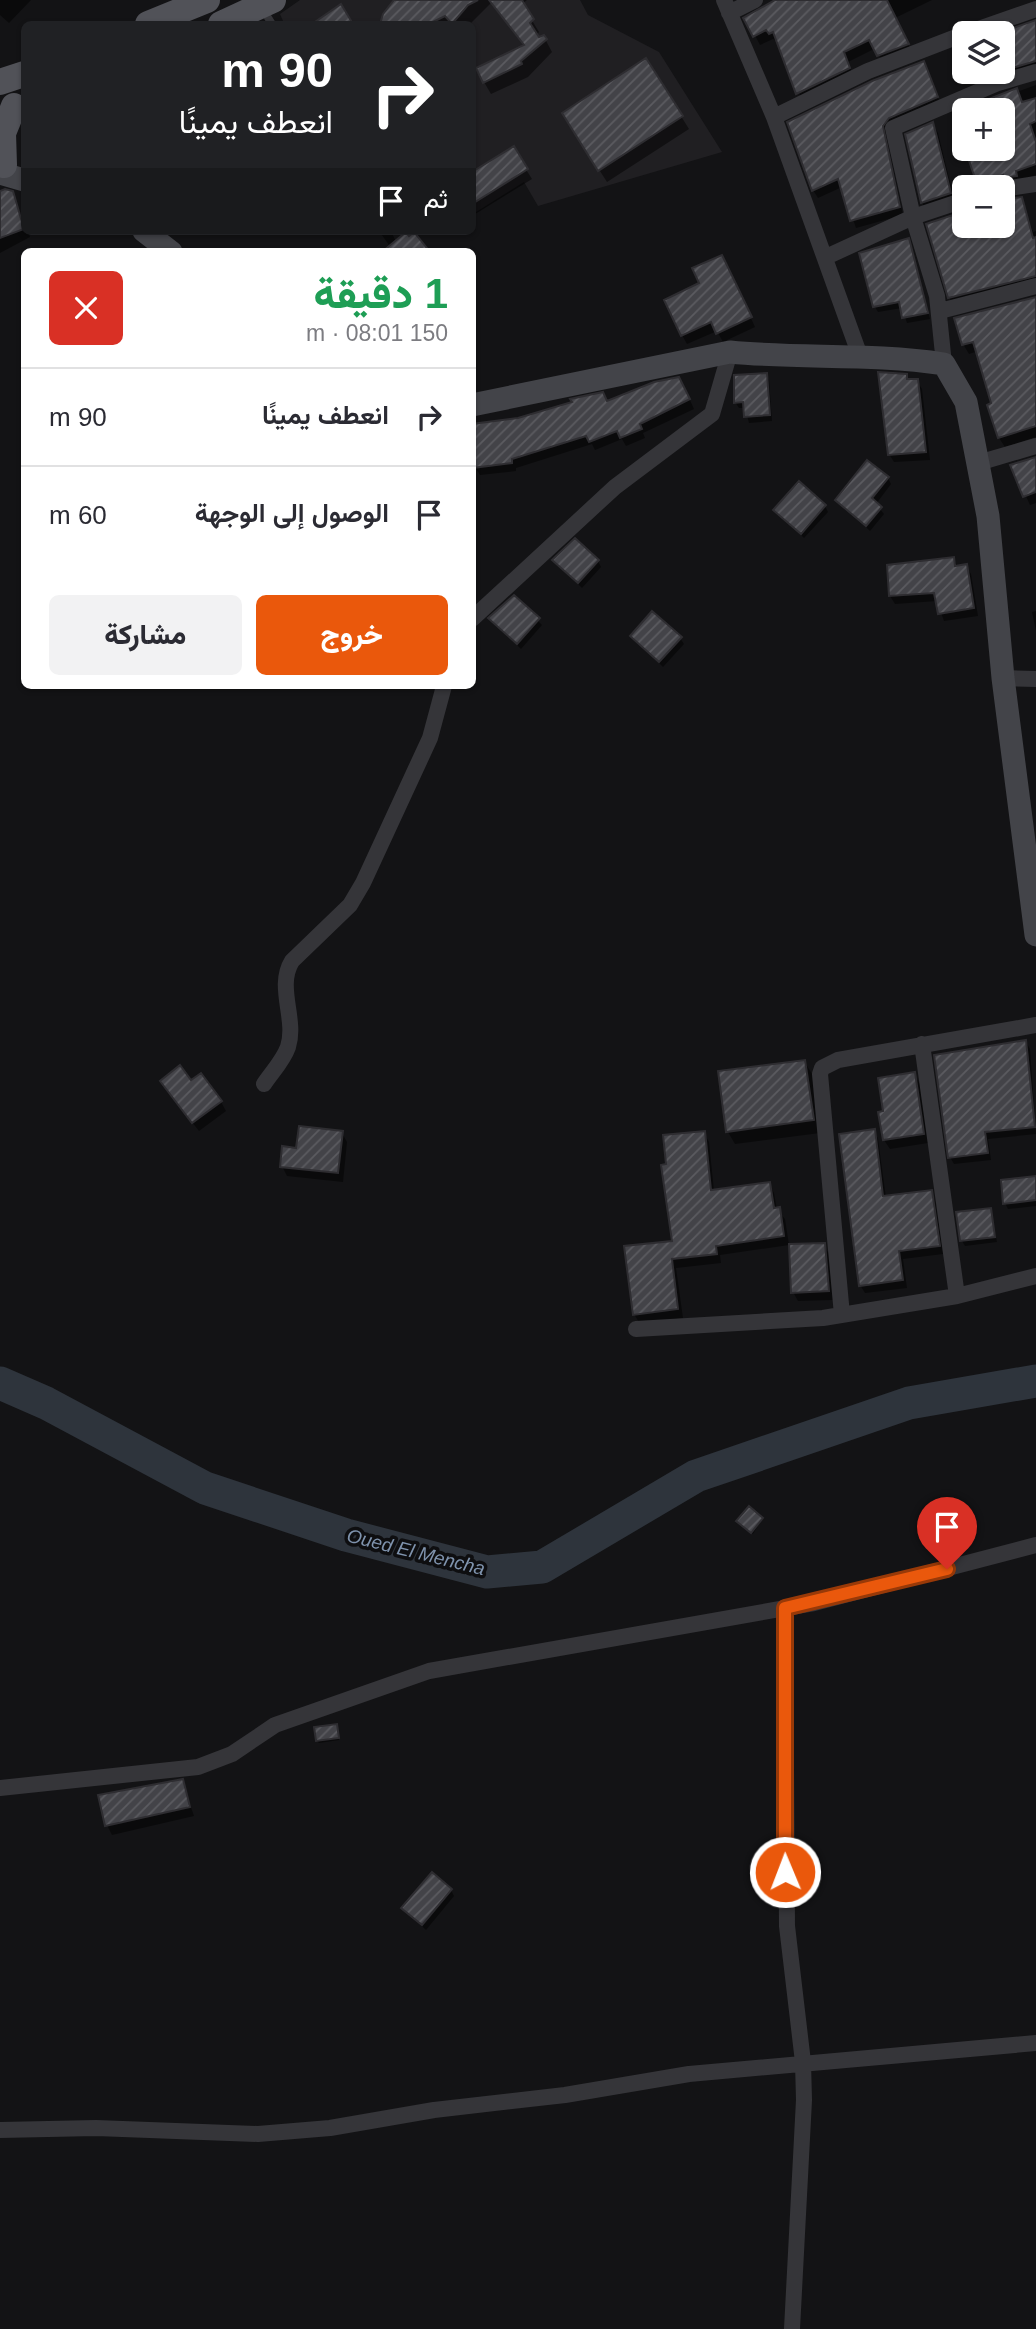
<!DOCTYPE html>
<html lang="ar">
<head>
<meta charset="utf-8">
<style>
	body { margin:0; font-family:Arial,Vazirmatn,sans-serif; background:#f2f2f3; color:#2b2b33; direction:rtl; height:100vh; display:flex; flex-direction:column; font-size:26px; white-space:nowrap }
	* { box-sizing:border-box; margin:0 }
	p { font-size:23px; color:#7c7c81 }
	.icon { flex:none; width:38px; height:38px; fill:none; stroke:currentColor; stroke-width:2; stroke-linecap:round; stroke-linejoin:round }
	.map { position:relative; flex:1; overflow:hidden; direction:ltr }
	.side { position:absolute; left:21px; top:248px; width:455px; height:441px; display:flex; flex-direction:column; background:#fff; border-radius:10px; box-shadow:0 2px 5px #0004; direction:rtl }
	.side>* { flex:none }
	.hud { position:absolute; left:21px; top:21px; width:455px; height:214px; border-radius:10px; box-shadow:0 2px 5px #0004; direction:rtl; background:#202124; color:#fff; overflow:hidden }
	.buttons { position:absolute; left:952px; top:21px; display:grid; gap:14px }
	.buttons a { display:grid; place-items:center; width:63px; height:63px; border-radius:10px; background:#fff; box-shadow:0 2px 5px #0004; font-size:35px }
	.pin { position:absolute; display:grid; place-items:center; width:60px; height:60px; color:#fff; margin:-72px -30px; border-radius:50% 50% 50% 0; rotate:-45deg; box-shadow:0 0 7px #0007 }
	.pin .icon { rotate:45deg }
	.me { position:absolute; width:77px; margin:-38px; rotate:359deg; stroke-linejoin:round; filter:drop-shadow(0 0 5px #0008) }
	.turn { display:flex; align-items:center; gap:24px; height:147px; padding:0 28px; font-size:32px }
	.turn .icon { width:91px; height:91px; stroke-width:2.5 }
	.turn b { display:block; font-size:49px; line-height:60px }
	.then { display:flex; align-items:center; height:66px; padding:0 28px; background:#0003; gap:14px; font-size:26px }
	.round { display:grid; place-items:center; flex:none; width:74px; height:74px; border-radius:10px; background:#f2f2f3 }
	.summary { display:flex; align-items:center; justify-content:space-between; height:119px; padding:0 28px }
	h1 { font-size:42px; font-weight:800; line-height:52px; color:#1e9e55 }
	.cta { display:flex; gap:14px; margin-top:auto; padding:14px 28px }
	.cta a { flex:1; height:80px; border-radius:10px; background:#ea580c; color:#fff; font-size:28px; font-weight:800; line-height:80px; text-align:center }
	.cta a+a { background:#f2f2f3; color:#2b2b33 }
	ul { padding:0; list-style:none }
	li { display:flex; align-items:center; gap:21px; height:98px; padding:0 28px; border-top:2px solid #e1e1e2 }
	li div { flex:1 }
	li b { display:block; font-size:26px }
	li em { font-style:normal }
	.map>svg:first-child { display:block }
	.built { fill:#201f22 }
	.shadow { fill:#0007 }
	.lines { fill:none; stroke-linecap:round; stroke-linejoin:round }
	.river { stroke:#2e343c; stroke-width:33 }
	.building { fill:url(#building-hatch); stroke:#2e2d31; stroke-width:2 }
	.lane { stroke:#353539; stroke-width:8 }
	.street { stroke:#353539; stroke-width:16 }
	.secondary { stroke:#434449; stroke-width:23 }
	.primary { stroke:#515258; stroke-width:26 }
	.route-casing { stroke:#983908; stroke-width:18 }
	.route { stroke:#ea580c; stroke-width:12 }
	.labels { text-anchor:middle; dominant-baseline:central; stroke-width:7; stroke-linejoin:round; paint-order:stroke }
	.water-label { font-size:19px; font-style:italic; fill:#7f93ad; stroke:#0e0e10 }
</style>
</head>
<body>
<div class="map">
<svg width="1036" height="2329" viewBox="0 0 1036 2329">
	<defs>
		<pattern id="building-hatch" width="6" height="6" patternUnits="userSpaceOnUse" patternTransform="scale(1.75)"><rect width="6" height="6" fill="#434348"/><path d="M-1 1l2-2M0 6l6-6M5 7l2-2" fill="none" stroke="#5b5b60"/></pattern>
	</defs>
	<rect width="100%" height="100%" fill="#131315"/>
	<path class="built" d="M300,0H580L588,15L659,52L722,152L538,206L524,182L473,214L472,24H277L283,21L280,14Z"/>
	<path class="shadow" d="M0,0H31L9,23L0,15Z
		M401,0H527L522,4L539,32L536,36L539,40L544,37L552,52L528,77L491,94L484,82L525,46L491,3L470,24H382L384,15Z
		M781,0H932L895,18L913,54L884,65L876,48L848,62L854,78L803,103L778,42L773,39L760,45L746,18Z
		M1036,23V73L1020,77L1014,67Z
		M646,60L689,129L607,182L571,126Z
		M928,71L941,106L893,127L886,135L903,215L856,228L842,187L818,198L813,190Z
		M1036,85V175L1003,187H980L967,149H1003V110H966Z
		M964,111V141L955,115Z
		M933,124L938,133L955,203L928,212L922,203L907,135Z
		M513,149L532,179L472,216V174Z
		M0,193H12L24,222V231H28L30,237L0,253Z
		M1021,199L1033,232L1036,231V286L955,307L949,297L955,216L958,221L964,219V226H1003V200Z
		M379,231H391L396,242L427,252H394Z
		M911,246L930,319L907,323L902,308L878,312L875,307Z
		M727,266L755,327L723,342L717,331L687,344L682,335L702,284Z
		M1036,299V437L1005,447L999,438L994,405L978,351L969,354L963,344Z
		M766,375L769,380L772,421L749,423L745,408H739L735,402Z
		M906,376L909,381H917L922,389L930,460L894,462L889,454Z
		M684,387L694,409L643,433L645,438L626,446L622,439L595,450L592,444L516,468V471L480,475L475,467L518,420Z
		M1036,459V503L1030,505L1012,466Z
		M888,478L891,484L876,504L884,514L870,531L838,500Z
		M825,506L828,512L804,538L776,510Z
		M953,559L958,567L966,566L971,574L978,616L944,621L937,601L895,604L890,596Z
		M554,560L598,561L601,567L582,588Z
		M514,597L542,625L521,649L491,619Z
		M1036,611V631L1032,612Z
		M632,636L680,638L684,644L663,667Z
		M1026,1042L1030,1049L1036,1134L988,1139L991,1160L954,1164L950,1157Z
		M804,1061L812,1074L820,1133L735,1144L728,1132Z
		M914,1074L920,1084L928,1143L890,1149L884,1140L880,1113L885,1112Z
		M191,1083L221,1102L226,1111L199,1131L167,1090Z
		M874,1131L878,1139L886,1198L931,1192L935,1200L943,1254L903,1259L907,1288L865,1293L860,1285Z
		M342,1133L347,1142L343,1182L287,1176L282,1166Z
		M704,1133L709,1142L714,1191L769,1183L774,1193L777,1210L785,1219L789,1245L720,1255L721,1263L676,1268L683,1318L640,1324L634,1314L674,1242L668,1166Z
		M1036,1178V1206L1008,1209L1005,1203Z
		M990,1210L997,1242L965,1246L962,1241Z
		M824,1245L829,1254L833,1300L798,1301L793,1292Z
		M762,1519L753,1534L740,1524Z
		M336,1726L339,1740L319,1743L317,1741Z
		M182,1781L194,1816L112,1835L107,1825Z
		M451,1890L454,1896L426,1930L403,1908Z"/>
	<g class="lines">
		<path class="river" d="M0,1383L46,1403L205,1488L346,1535L487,1572L542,1567L696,1476L909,1403L1036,1381"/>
	</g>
	<path class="building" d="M394,0H478L468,5L452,24L445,16L429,24H380L383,14Z
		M489,0H522L534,19L530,23L539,37L544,35L547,39L521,61L522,64L483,83L476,68L524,45Z
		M775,0H887L909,44L877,56L869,40L844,52L850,68L796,94L773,32L769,34L766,30L753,37L743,18Z
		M341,4L353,24H312Z
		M1036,20V61L1012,68L1002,32Z
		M646,58L683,116L598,171L562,113Z
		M924,61L938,97L889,118L883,126L900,207L850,221L838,179L812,191L787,122L872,81Z
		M1017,88L1022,102L1036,98V121L1030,124L1036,142V164L1016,171L1017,176L1003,178V175L977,184L965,149H1003V110H961Z
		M933,122L951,193L921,203L905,134Z
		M514,146L528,169L472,204V172Z
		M5,189L13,191L24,229L0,238V191Z
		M1022,197L1033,238L1036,237V276L948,298L926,224L956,214L959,226H1003V199Z
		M406,232L409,236L414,232L430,252H382Z
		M909,238L928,313L902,318L899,302L873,307L859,253Z
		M722,255L752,317L716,334L711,322L681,336L664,300L699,283L692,268Z
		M1036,297V426L998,438L987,405L991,403L973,342L962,345L954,318Z
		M878,372L907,374V379H918L926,452L888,455Z
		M767,373L770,415L744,417L743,402L734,403V375Z
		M679,377L690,399L640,424L642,429L620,438L617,431L589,442L586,436L512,459V463L472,468V424L518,418L572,402L570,399L603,392L607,401L654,382Z
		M1036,457V492L1023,497L1010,465Z
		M867,460L889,477L872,498L882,507L866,526L835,500Z
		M799,481L826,505L801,534L773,510Z
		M575,538L599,560L578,583L552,560Z
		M954,557L955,566L967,564L974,608L938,614L934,593L889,596L887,565Z
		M514,595L540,618L517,644L488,618Z
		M652,611L682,637L659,662L630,636Z
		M1026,1040L1035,1127L985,1132L988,1153L948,1158L934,1055Z
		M805,1060L814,1120L726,1132L718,1071Z
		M180,1065L191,1080L201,1073L222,1101L192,1123L160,1081Z
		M915,1072L924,1134L883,1140L878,1112L883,1111L878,1078Z
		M299,1126L343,1131L338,1173L280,1167L282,1146L296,1148Z
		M875,1129L883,1196L932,1190L940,1246L899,1251L903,1280L859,1286L839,1134Z
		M705,1131L711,1190L770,1182L774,1208L780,1207L784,1236L716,1246L717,1254L672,1259L678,1309L633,1315L624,1246L672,1241L661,1165L666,1164L663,1135Z
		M1036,1176V1200L1003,1204L1001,1180Z
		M991,1208L995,1237L960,1241L956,1212Z
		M825,1243L829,1291L791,1293L789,1244Z
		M749,1506L763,1518L751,1533L736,1521Z
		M337,1724L339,1738L316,1741L314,1727Z
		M183,1779L190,1807L105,1826L98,1795Z
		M432,1872L452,1889L422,1925L401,1908Z"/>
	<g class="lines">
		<path class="lane" d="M262,8L272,24"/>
		<path class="street" d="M724,0L774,117L860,356
			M729,13L755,0
			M967,33L1036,9
			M774,117L868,71L964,34
			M1003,189L1036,184
			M826,257L913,217L964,200
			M940,311L1036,286
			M944,364L937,296L913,217L893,128L998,83L1036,72
			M978,463L1036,446
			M472,619L615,487L712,414L730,352
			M1003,678L1036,679
			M922,1044L957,1296
			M264,1084C272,1072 283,1061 288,1047C297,1019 276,987 292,961L350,905L363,883L430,738L444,686
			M842,1315L820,1074L822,1068L838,1060L1036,1025
			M636,1329L823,1318L957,1296L1036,1276
			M785,1608L787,1926L803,2062L804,2100L792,2329
			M0,1788L198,1767L232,1754L275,1725L429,1671L814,1603L1036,1545
			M0,2130L96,2128L258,2134L330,2128L434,2110L565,2095L689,2074L1036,2043"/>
		<path class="secondary" d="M0,173L24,180
			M144,231L171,252
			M472,405L730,352C801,359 872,353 944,364L966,402L988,516L1003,678L1036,935"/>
		<path class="primary" d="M148,24L207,0
			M221,24L273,0
			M0,82L24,74
			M4,165L3,133L14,106"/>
	</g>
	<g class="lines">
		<defs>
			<path id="route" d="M785,1872V1608L947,1569"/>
		</defs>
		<use href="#route" class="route-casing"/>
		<use href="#route" class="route"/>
	</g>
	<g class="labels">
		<g class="water-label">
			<text transform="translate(416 1552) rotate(14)">Oued El Mencha</text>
		</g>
	</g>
</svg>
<div class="buttons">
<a><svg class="icon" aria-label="layers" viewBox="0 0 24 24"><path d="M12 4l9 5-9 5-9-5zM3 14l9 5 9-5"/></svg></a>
<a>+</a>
<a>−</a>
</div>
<div class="pin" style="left:947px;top:1569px;background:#d93025"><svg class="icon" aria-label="arrive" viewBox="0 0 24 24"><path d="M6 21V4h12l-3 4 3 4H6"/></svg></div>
<svg class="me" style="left:785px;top:1872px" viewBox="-20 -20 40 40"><circle r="17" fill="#ea580c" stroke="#fff" stroke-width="3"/><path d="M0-11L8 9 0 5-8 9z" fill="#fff"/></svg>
<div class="hud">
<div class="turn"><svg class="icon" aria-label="right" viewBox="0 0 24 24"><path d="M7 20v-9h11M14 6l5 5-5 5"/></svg><div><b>90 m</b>انعطف يمينًا</div></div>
<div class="then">ثم<svg class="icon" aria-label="arrive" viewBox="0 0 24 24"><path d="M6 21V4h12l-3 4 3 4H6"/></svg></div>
</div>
<section class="side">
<div class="summary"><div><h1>1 دقيقة</h1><p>150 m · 08:01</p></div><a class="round" style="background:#d93025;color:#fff"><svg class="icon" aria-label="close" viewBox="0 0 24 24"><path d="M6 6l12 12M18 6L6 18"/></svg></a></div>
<ul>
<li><svg class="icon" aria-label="right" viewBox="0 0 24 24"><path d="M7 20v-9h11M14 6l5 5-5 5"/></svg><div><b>انعطف يمينًا</b></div><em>90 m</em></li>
<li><svg class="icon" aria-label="arrive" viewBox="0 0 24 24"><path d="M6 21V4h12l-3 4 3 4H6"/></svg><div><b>الوصول إلى الوجهة</b></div><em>60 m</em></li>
</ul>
<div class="cta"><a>خروج</a><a>مشاركة</a></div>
</section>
</div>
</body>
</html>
